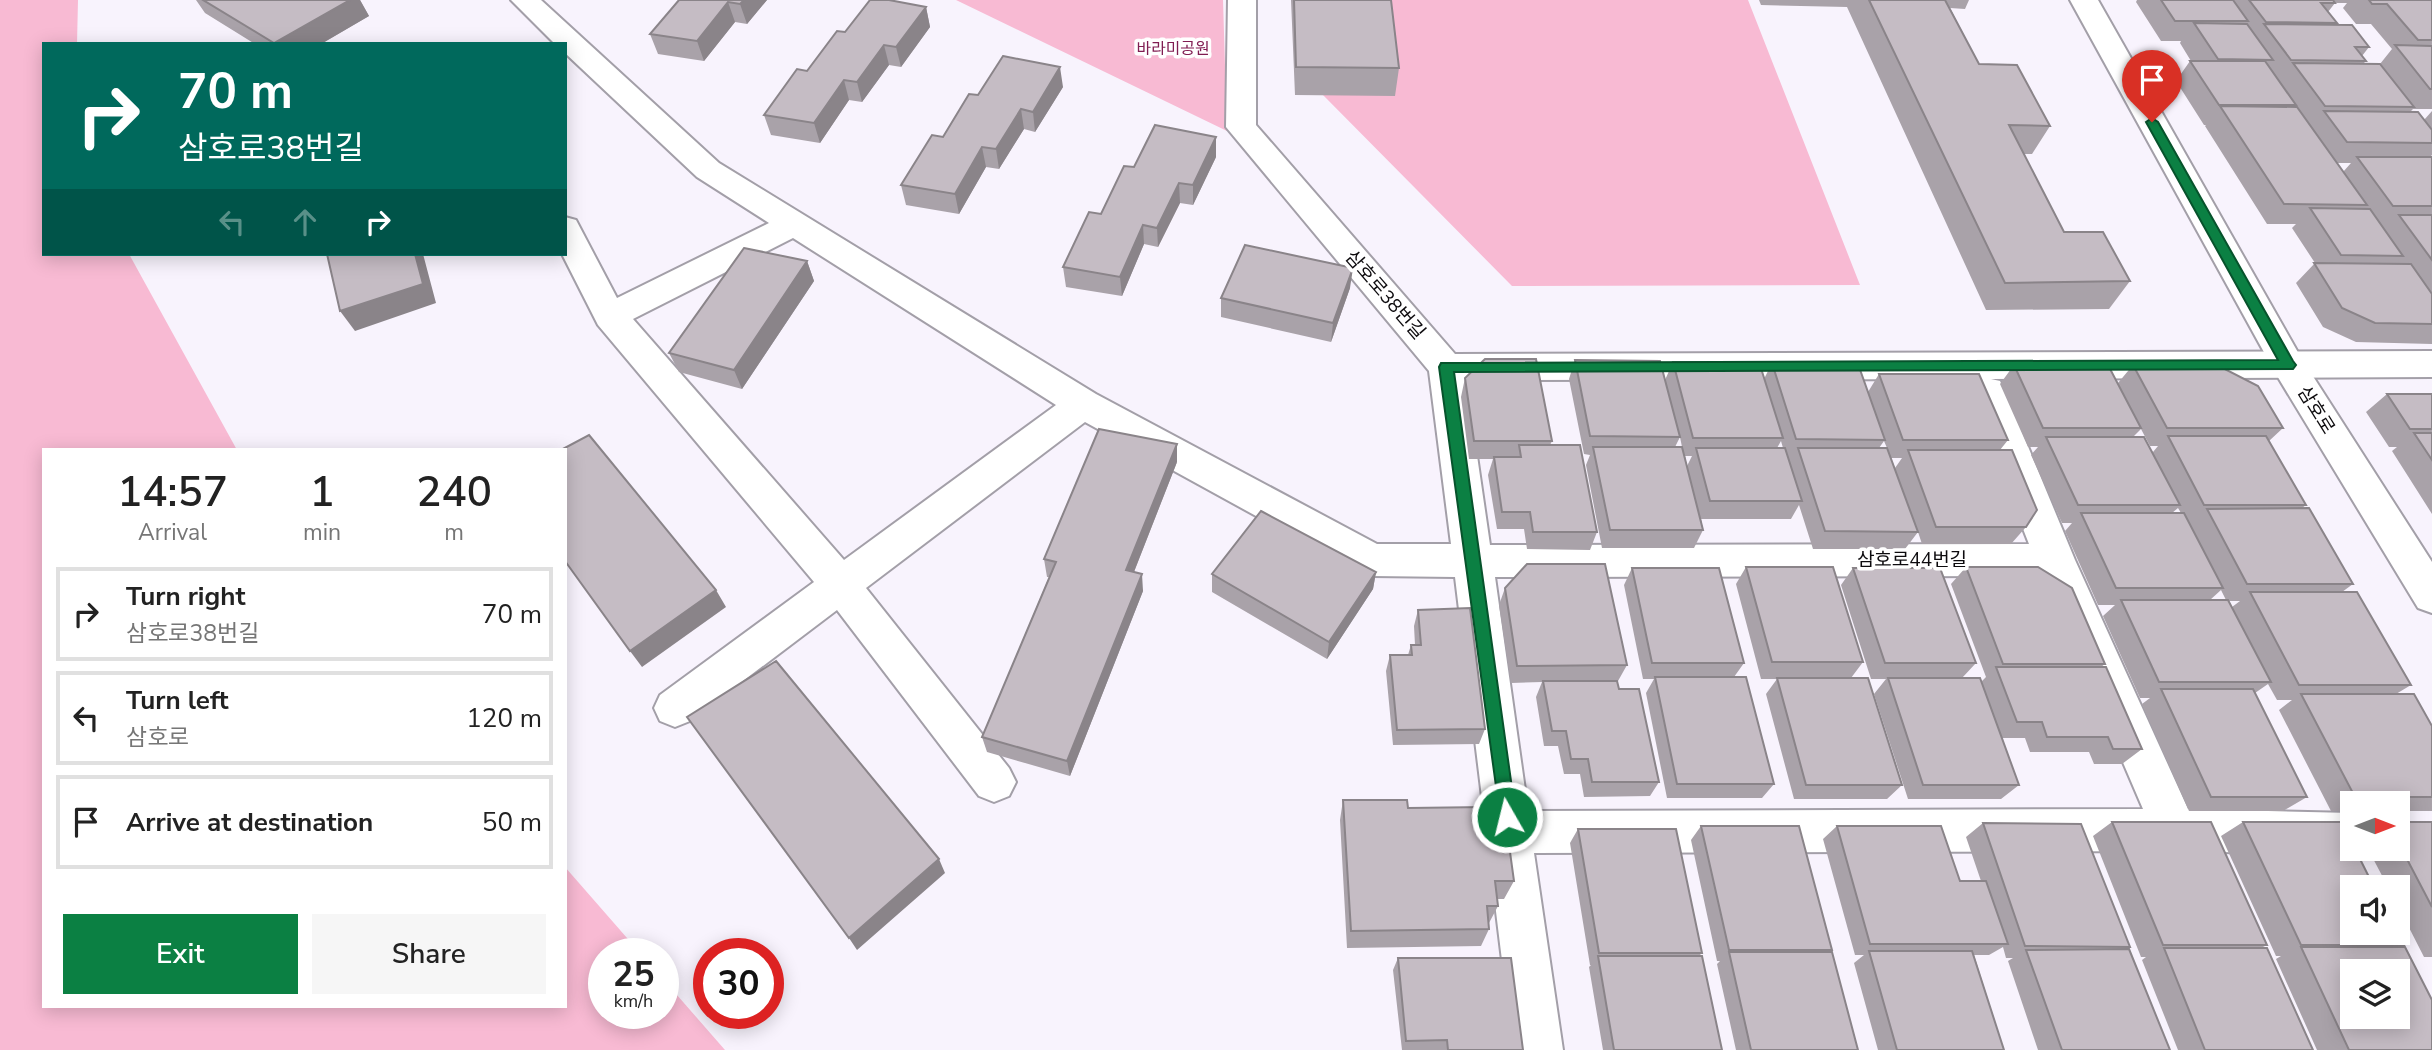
<!DOCTYPE html>
<html lang="en">
<head>
<meta charset="utf-8">
<style>
	body { margin:0; font-family:"Nunito Sans","Noto Sans KR",sans-serif; background:#f6f6f6; color:#222; height:100vh; display:flex; flex-direction:column; font-size:26px; white-space:nowrap }
	* { box-sizing:border-box; margin:0 }
	p { font-size:23px; color:#767676 }
	.icon { flex:none; width:38px; height:38px; fill:none; stroke:currentColor; stroke-width:2; stroke-linecap:round; stroke-linejoin:round }
	.map { position:relative; flex:1; overflow:hidden }
	.panel { position:absolute; left:42px; top:448px; width:525px; height:560px; display:flex; flex-direction:column; background:#fff; border-radius:0px; box-shadow:0 4px 18px #0003 }
	.panel>* { flex:none }
	.hud { position:absolute; left:42px; top:42px; width:525px; height:214px; border-radius:0px; box-shadow:0 4px 18px #0003; background:#00695c; color:#fff; overflow:hidden }
	.needle { width:46px; rotate:90deg }
	.controls { position:absolute; left:2340px; top:791px; display:grid; gap:14px }
	.controls a { display:grid; place-items:center; width:70px; height:70px; border-radius:0px; background:#fff; box-shadow:0 4px 18px #0003; font-size:35px }
	.speed { position:absolute; left:588px; top:938px; display:flex; gap:14px; font-size:35px; font-weight:700; text-align:center }
	.speed>* { display:grid; place-content:center; width:91px; height:91px; border-radius:50%; background:#fff; box-shadow:0 4px 18px #0003; line-height:1 }
	.speed small { font-size:18px; font-weight:400 }
	.speed .limit { border:10px solid #d22; background:#fff; color:#111 }
	.pin { position:absolute; display:grid; place-items:center; width:60px; height:60px; color:#fff; margin:-72px -30px; border-radius:50% 50% 50% 0; rotate:-45deg; box-shadow:0 0 7px #0007 }
	.pin .icon { rotate:45deg }
	.me { position:absolute; width:77px; margin:-38px; rotate:352deg; stroke-linejoin:round; filter:drop-shadow(0 0 5px #0008) }
	.turn { display:flex; align-items:center; gap:24px; height:147px; padding:0 21px; font-size:32px }
	.turn .icon { width:91px; height:91px; stroke-width:2.5 }
	.turn b { display:block; font-size:49px; line-height:60px }
	.lanes { display:flex; align-items:center; height:66px; padding:0 21px; background:#0003; justify-content:center; gap:35px; direction:ltr }
	.lanes .off { opacity:.35 }
	.eta { display:flex; justify-content:space-evenly; align-items:center; height:119px; text-align:center }
	.eta b { font-size:42px; font-weight:600; line-height:49px }
	.button { display:flex; gap:14px; margin-top:auto; padding:14px 21px }
	.button a { flex:1; height:80px; border-radius:0px; background:#0b8043; color:#fff; font-size:28px; font-weight:600; line-height:80px; text-align:center }
	.button a+a { background:#f6f6f6; color:#222 }
	ul { padding:0; list-style:none }
	li { display:flex; align-items:center; gap:21px; height:94px; margin:0 14px 10px; padding:0 7px; border:4px solid #e0e0e0; border-radius:0px }
	li div { flex:1 }
	li b { display:block; font-size:26px }
	li em { font-style:normal }
	.map>svg:first-child { display:block }
	.green { fill:#f8bad3 }
	.lines { fill:none; stroke-linecap:round; stroke-linejoin:round }
	.minor-casing { stroke:#a39fa8; stroke-width:4 }
	.secondary-casing { stroke:#a39fa8; stroke-width:4 }
	.minor { fill:#fff; fill-rule:evenodd }
	.secondary { fill:#fff; fill-rule:evenodd }
	.wall { fill:#a9a2a9; fill-rule:evenodd }
	.shaded-wall { fill:#8a8489 }
	.building { fill:#c5bcc4; stroke:#8a8489; stroke-width:2; fill-rule:evenodd }
	.route { fill:#0b8043; stroke:#07532c; stroke-width:2 }
	.labels { text-anchor:middle; dominant-baseline:central; stroke-width:7; stroke-linejoin:round; paint-order:stroke }
	.far-park-label { font-size:16px; fill:#801d52; stroke:#fff }
	.street-label { font-size:19px; fill:#0d0b0e; stroke:#fff }
</style>
</head>
<body>
<div class="map">
<svg width="2432" height="1050" viewBox="0 0 2432 1050">
	<rect width="100%" height="100%" fill="#f8f3fd"/>
	<path class="green" d="M0,0H78L77,44H44V254H129L237,450H44V1006H565V867L641,954H604V1013H663V979L725,1050H0Z
		M956,0H1223L1227,131Z
		M1385,0H1748L1860,285L1512,286L1323,95Z"/>
	<g class="lines">
		<defs>
			<path id="minor" d="M511,0H541L719,163L1096,394L1377,544H1451L1429,371L1226,127L1228,0H1256V125L1455,354L2432,351V377L1991,379L2000,381L2005,391L2075,560L2188,809L2352,813V849H2368L2352,855L2175,851L1534,853L1563,1050H1513L1455,577L1372,576L1358,572L1085,422L866,588L1009,768L1016,782L1009,796L994,802L979,796L837,610L690,721L675,727L660,721L654,708L660,695L814,582L598,325L562,254H565V217L576,220L617,298L769,223L697,177L565,53V44H555ZM793,238L1056,405L844,560L633,319ZM1983,379L1974,381L1969,391L2029,544L1490,545L1466,380ZM2043,576L2143,809L1528,811L1495,577Z"/>
			<path id="secondary" d="M2070,0H2098L2300,356L2432,562V613L2418,608L2276,374Z"/>
		</defs>
		<use href="#minor" class="minor-casing"/>
		<use href="#secondary" class="secondary-casing"/>
		<use href="#minor" class="minor"/>
		<use href="#secondary" class="secondary"/>
	</g>
	<path class="wall" d="M196,0H360L369,16L321,44H255L205,13Z
		M679,0H767L747,24L735,22L704,61L658,54L650,34Z
		M1291,0H1391L1399,68L1395,96L1295,95Z
		M1759,0H1969L1965,9L1950,8L1979,64L2050,126L2032,154H2024L2064,232L2130,281L2109,309L1986,310L1847,7L1761,5Z
		M2135,0H2432V109H2413L2410,112L2424,120L2432,111V155L2430,157H2432V344L2356,342L2323,327L2296,283L2315,263L2292,228L2296,224H2267L2205,126L2206,125H2204L2176,81L2190,61H2191L2180,43L2181,41H2161L2136,2L2137,0ZM2335,3H2347L2343,8L2356,24H2371L2392,49L2380,64L2364,63L2366,61L2362,56L2369,47L2336,25L2337,23L2328,12ZM2337,163H2351L2343,172Z
		M926,7L930,27L901,67L889,65L862,102L849,100L820,143L771,135L764,115L845,32Z
		M1063,87L1035,132L1024,129L999,169L986,167L959,214L906,205L901,185L978,95Z
		M1216,157L1193,205L1180,203L1158,247L1144,244L1122,296L1066,287L1063,267L1134,167Z
		M807,261L814,281L742,389L679,372L669,353Z
		M1350,288L1331,342L1221,317V298Z
		M1575,360L1665,380L1673,362L1764,379L1772,363L1868,392L1879,374L2008,440L2000,450L2026,527L2011,544H1922L1918,532L1905,549H1813L1799,505L1791,519H1701L1703,530L1694,548H1602L1586,465L1590,455L1584,454L1569,379ZM1680,437L1682,447H1675ZM1781,441L1783,448H1777ZM1884,441L1887,448H1879ZM1685,456H1692L1687,466ZM1891,458H1902L1895,468Z
		M2014,365L2118,383L2133,365L2283,428L2269,441L2306,505L2302,508L2353,584L2342,592L2411,685L2396,694L2432,726V811H2398V803H2352V811H2331L2279,710L2292,700H2277L2268,684L2255,693L2307,797L2283,811H2189L2142,704L2150,698H2140L2103,616L2115,605H2098L2065,531L2072,523H2062L2031,455L2038,447H2028L2000,384ZM2141,429L2150,446H2158L2153,452L2133,437ZM2178,508L2181,513H2172ZM2221,590L2226,600H2210ZM2229,601H2240L2232,607Z
		M1465,378L1552,441L1550,445L1597,532L1590,550L1527,549L1524,529H1497L1488,475L1493,459H1469L1461,397Z
		M2387,394H2432V514L2392,451L2397,447H2389L2366,412Z
		M1177,462L1134,572L1143,591L1070,776L987,752L982,737L1049,577H1047L1044,559Z
		M1746,567L1863,662L1851,678L1902,785L1887,799H1794L1766,694L1777,679H1761L1736,584Z
		M1966,567L2105,664L2101,667L2142,749L2122,764H2094L2089,752H2030L2025,738H2001L2019,785L2001,799H1908L1874,694L1886,679H1871L1841,585L1853,568L1976,663L1962,678L1981,682L1986,677L1951,584Z
		M1632,568L1744,663L1734,677L1774,784L1762,798H1667L1646,693L1654,679H1643L1624,585Z
		M1376,572L1373,589L1327,659L1212,592V574Z
		M1505,588L1627,665L1618,681H1617L1619,689L1659,782L1650,796L1584,797L1580,774H1564L1558,746H1544L1536,697L1542,682L1511,683L1499,605Z
		M1418,610L1485,729L1479,744L1393,745L1386,671L1390,655H1408L1411,645H1415L1414,626Z
		M1343,800L1408,808L1488,823L1514,881L1504,899H1497L1498,906L1489,923V929L1481,946L1347,948L1340,820Z
		M2112,822L2267,945L2261,948L2313,1050H2178L2142,960L2146,957H2141L2093,836Z
		M2243,822L2404,945L2398,947L2432,1050H2317L2276,959L2281,956H2276L2221,836Z
		M2398,822H2432V957H2424L2398,906V887H2388L2368,849H2398Z
		M1983,823L2130,947L2126,949L2170,1050H2038L2008,961L2013,958H2006L2003,947L1989,955H1974L2004,1050H1878L1854,963L1864,955H1855L1823,839L1837,826L1960,881H1981L1966,837Z
		M1701,826L1832,950L1829,952L1858,1050H1736L1717,964L1720,961H1717L1691,840Z
		M1578,829L1702,953L1699,956L1722,1050H1603L1589,967L1591,965H1590L1570,843Z
		M1398,958L1523,1050H1402L1393,970Z"/>
	<path class="shaded-wall" d="M350,0H360L369,16L321,44L274,43Z
		M744,0H767L747,24L740,4Z
		M728,2L735,22L704,61L697,41Z
		M926,7L930,27L901,67L896,47Z
		M884,45L889,65L862,102L857,82Z
		M1060,67L1063,87L1035,132L1033,112Z
		M844,80L849,100L820,143L814,123Z
		M1021,109L1024,129L999,169L996,149Z
		M1216,137V157L1193,205V185Z
		M982,147L986,167L959,214L955,194Z
		M1179,183L1180,203L1158,247L1157,228Z
		M1143,225L1144,244L1122,296L1120,277Z
		M415,254H423L436,303L355,331L340,311Z
		M807,261L814,281L742,389L734,370Z
		M1353,268L1350,288L1331,342L1333,323Z
		M1177,444V462L1128,587L1126,570Z
		M1376,572L1373,589L1327,659L1329,642Z
		M1142,574L1143,591L1070,776L1067,761Z
		M716,590L726,607L642,667L630,651Z
		M939,859L945,873L857,950L849,938Z"/>
	<path class="building" d="M203,0H350L274,43Z
		M679,0H744L740,4L728,2L697,41L650,34Z
		M870,0H889L926,7L896,47L884,45L857,82L844,80L814,123L764,115L797,69L807,71L837,31L845,32Z
		M1294,0H1391L1399,68L1296,67Z
		M1869,0H1945L1979,64L2017,65L2050,126L2009,125L2064,232H2103L2130,281L2005,283Z
		M2161,0H2233L2248,21H2175Z
		M2249,0H2333L2335,3H2321L2337,23L2266,22Z
		M2369,0H2432V40H2418L2387,4H2372Z
		M2194,23L2247,24L2273,60L2218,59Z
		M2264,24L2352,25L2369,47H2355L2366,61L2291,60Z
		M2395,45L2432,46V89H2430Z
		M1003,56L1060,67L1033,112L1021,109L996,149L982,147L955,194L901,185L932,135L943,137L969,94L978,95Z
		M2190,61H2265L2296,105H2219Z
		M2293,63L2380,64L2414,107L2325,106Z
		M2220,106L2297,107L2367,205L2284,204Z
		M2324,111L2418,112L2432,130V143L2347,142Z
		M1155,125L1216,137L1193,185L1179,183L1157,228L1143,225L1120,277L1063,267L1089,212L1101,214L1124,166L1134,167Z
		M2357,157H2432V206H2393Z
		M2310,208L2370,209L2403,256L2341,255Z
		M2399,215H2432V260Z
		M1245,245L1353,268L1333,323L1221,298Z
		M744,248L807,261L734,370L669,353Z
		M327,254H415L423,284L340,311Z
		M2314,263L2411,264L2432,294V324L2375,323L2342,308Z
		M1485,359H1536L1552,441H1474L1465,378Z
		M1575,360L1660,361L1680,437L1590,436Z
		M1673,362H1759L1783,438H1693Z
		M1772,363L1858,364L1885,440L1796,439Z
		M2014,365H2108L2141,428H2043Z
		M2133,365H2217L2258,386L2283,428H2167Z
		M1879,374H1979L2008,440H1903Z
		M2387,394H2432V429H2410Z
		M1099,429L1177,444L1126,570L1142,574L1067,761L982,737L1056,562L1044,559Z
		M2414,433H2432V460Z
		M589,435L716,590L630,651L565,561V450H561Z
		M2168,436H2266L2306,505H2204Z
		M2046,437H2144L2180,505H2078Z
		M1519,445H1580L1597,532H1533L1530,512H1502L1494,457H1521Z
		M1593,447H1682L1703,530H1610Z
		M1696,448H1785L1802,501H1710Z
		M1798,448H1887L1918,532L1825,531Z
		M1908,450H2012L2037,510L2026,527H1936Z
		M2309,508L2353,584H2247L2207,509Z
		M1261,511L1376,572L1329,642L1212,574Z
		M2081,513H2184L2223,588H2116Z
		M1527,564H1605L1627,665L1517,666L1505,588Z
		M1746,567H1833L1863,662H1772Z
		M1966,567H2038L2072,588L2105,664H2003Z
		M1632,568H1719L1744,663H1652Z
		M1853,568H1940L1976,663H1885Z
		M2250,592H2357L2411,685H2299Z
		M2121,600H2228L2271,682H2159Z
		M1470,608L1485,729L1397,730L1390,655H1412L1411,645H1421L1418,610Z
		M776,661L939,859L849,938L687,717Z
		M1996,667H2106L2142,749H2113L2108,737H2047L2042,722H2017Z
		M1655,677H1746L1774,784H1677Z
		M1777,678H1868L1902,785H1806Z
		M1888,678H1980L2019,785H1923Z
		M1543,681H1617L1619,689H1639L1659,782H1592L1588,759H1571L1566,731H1552Z
		M2161,689H2253L2307,797H2211Z
		M2301,694H2414L2432,726V797H2355Z
		M1343,800H1407L1408,808L1486,807L1488,823H1506L1514,881H1495L1498,906H1487L1489,929L1351,931Z
		M2112,822H2211L2267,945H2163Z
		M2243,822H2341L2352,844V849H2355L2374,887H2352V933L2398,932L2404,945H2301Z
		M2398,822H2432V907L2398,842Z
		M1983,823L2081,824L2130,947L2025,946Z
		M1701,826H1799L1832,950H1729Z
		M1837,826H1941L1960,881H1986L2008,944H1870Z
		M1578,829H1676L1702,953H1599Z
		M2301,947H2405L2432,1000V1050H2349ZM2352,971H2398V1017H2352Z
		M2164,948H2267L2313,1050H2205Z
		M2129,949L2170,1050H2062L2026,950Z
		M1869,951H1972L2004,1050H1897Z
		M1729,952H1832L1858,1050H1751Z
		M1598,956H1702L1722,1050H1614Z
		M1398,958H1511L1523,1050H1448L1447,1040L1406,1041Z"/>
	<path class="route" d="M2152,118L2158,122L2293,361L2296,365L2293,369L1454,372L1516,817L1514,823L1507,825L1501,823L1439,367L1441,363L2278,360L2146,122Z"/>
	<g class="labels">
		<g class="far-park-label">
			<text x="1173" y="49">바라미공원</text>
		</g>
		<g class="street-label">
			<text transform="translate(1385 295) rotate(49)">삼호로38번길</text>
			<text transform="translate(2316 410) rotate(58)">삼호로</text>
			<text x="1912" y="560">삼호로44번길</text>
		</g>
	</g>
</svg>
<div class="controls">
<a><svg class="needle" viewBox="-14 -14 28 28"><path d="M0-13l5 13h-10z" fill="#e53935"/><path d="M0 13l5-13h-10z" fill="#767676"/></svg></a>
<a><svg class="icon" aria-label="sound" viewBox="0 0 24 24"><path d="M4 9h4l5-4v14l-5-4H4zM17 9q2 3 0 6"/></svg></a>
<a><svg class="icon" aria-label="layers" viewBox="0 0 24 24"><path d="M12 4l9 5-9 5-9-5zM3 14l9 5 9-5"/></svg></a>
</div>
<div class="speed"><div>25<small>km/h</small></div><div class="limit">30</div></div>
<div class="pin" style="left:2152px;top:122px;background:#d93025"><svg class="icon" aria-label="arrive" viewBox="0 0 24 24"><path d="M6 21V4h12l-3 4 3 4H6"/></svg></div>
<svg class="me" style="left:1507px;top:817px" viewBox="-20 -20 40 40"><circle r="17" fill="#0b8043" stroke="#fff" stroke-width="3"/><path d="M0-11L8 9 0 5-8 9z" fill="#fff"/></svg>
<div class="hud">
<div class="turn"><svg class="icon" aria-label="right" viewBox="0 0 24 24"><path d="M7 20v-9h11M14 6l5 5-5 5"/></svg><div><b>70 m</b>삼호로38번길</div></div>
<div class="lanes"><svg class="icon off" aria-label="left" viewBox="0 0 24 24"><path d="M17 20v-9H6M10 6l-5 5 5 5"/></svg><svg class="icon off" aria-label="ahead" viewBox="0 0 24 24"><path d="M12 20V5M6 11l6-6 6 6"/></svg><svg class="icon" aria-label="right" viewBox="0 0 24 24"><path d="M7 20v-9h11M14 6l5 5-5 5"/></svg></div>
</div>
<section class="panel">
<div class="eta">
<div><b>14:57</b><p>Arrival</p></div>
<div><b>1</b><p>min</p></div>
<div><b>240</b><p>m</p></div>
</div>
<ul>
<li><svg class="icon" aria-label="right" viewBox="0 0 24 24"><path d="M7 20v-9h11M14 6l5 5-5 5"/></svg><div><b>Turn right</b><p>삼호로38번길</p></div><em>70 m</em></li>
<li><svg class="icon" aria-label="left" viewBox="0 0 24 24"><path d="M17 20v-9H6M10 6l-5 5 5 5"/></svg><div><b>Turn left</b><p>삼호로</p></div><em>120 m</em></li>
<li><svg class="icon" aria-label="arrive" viewBox="0 0 24 24"><path d="M6 21V4h12l-3 4 3 4H6"/></svg><div><b>Arrive at destination</b></div><em>50 m</em></li>
</ul>
<div class="button"><a>Exit</a><a>Share</a></div>
</section>
</div>
</body>
</html>
